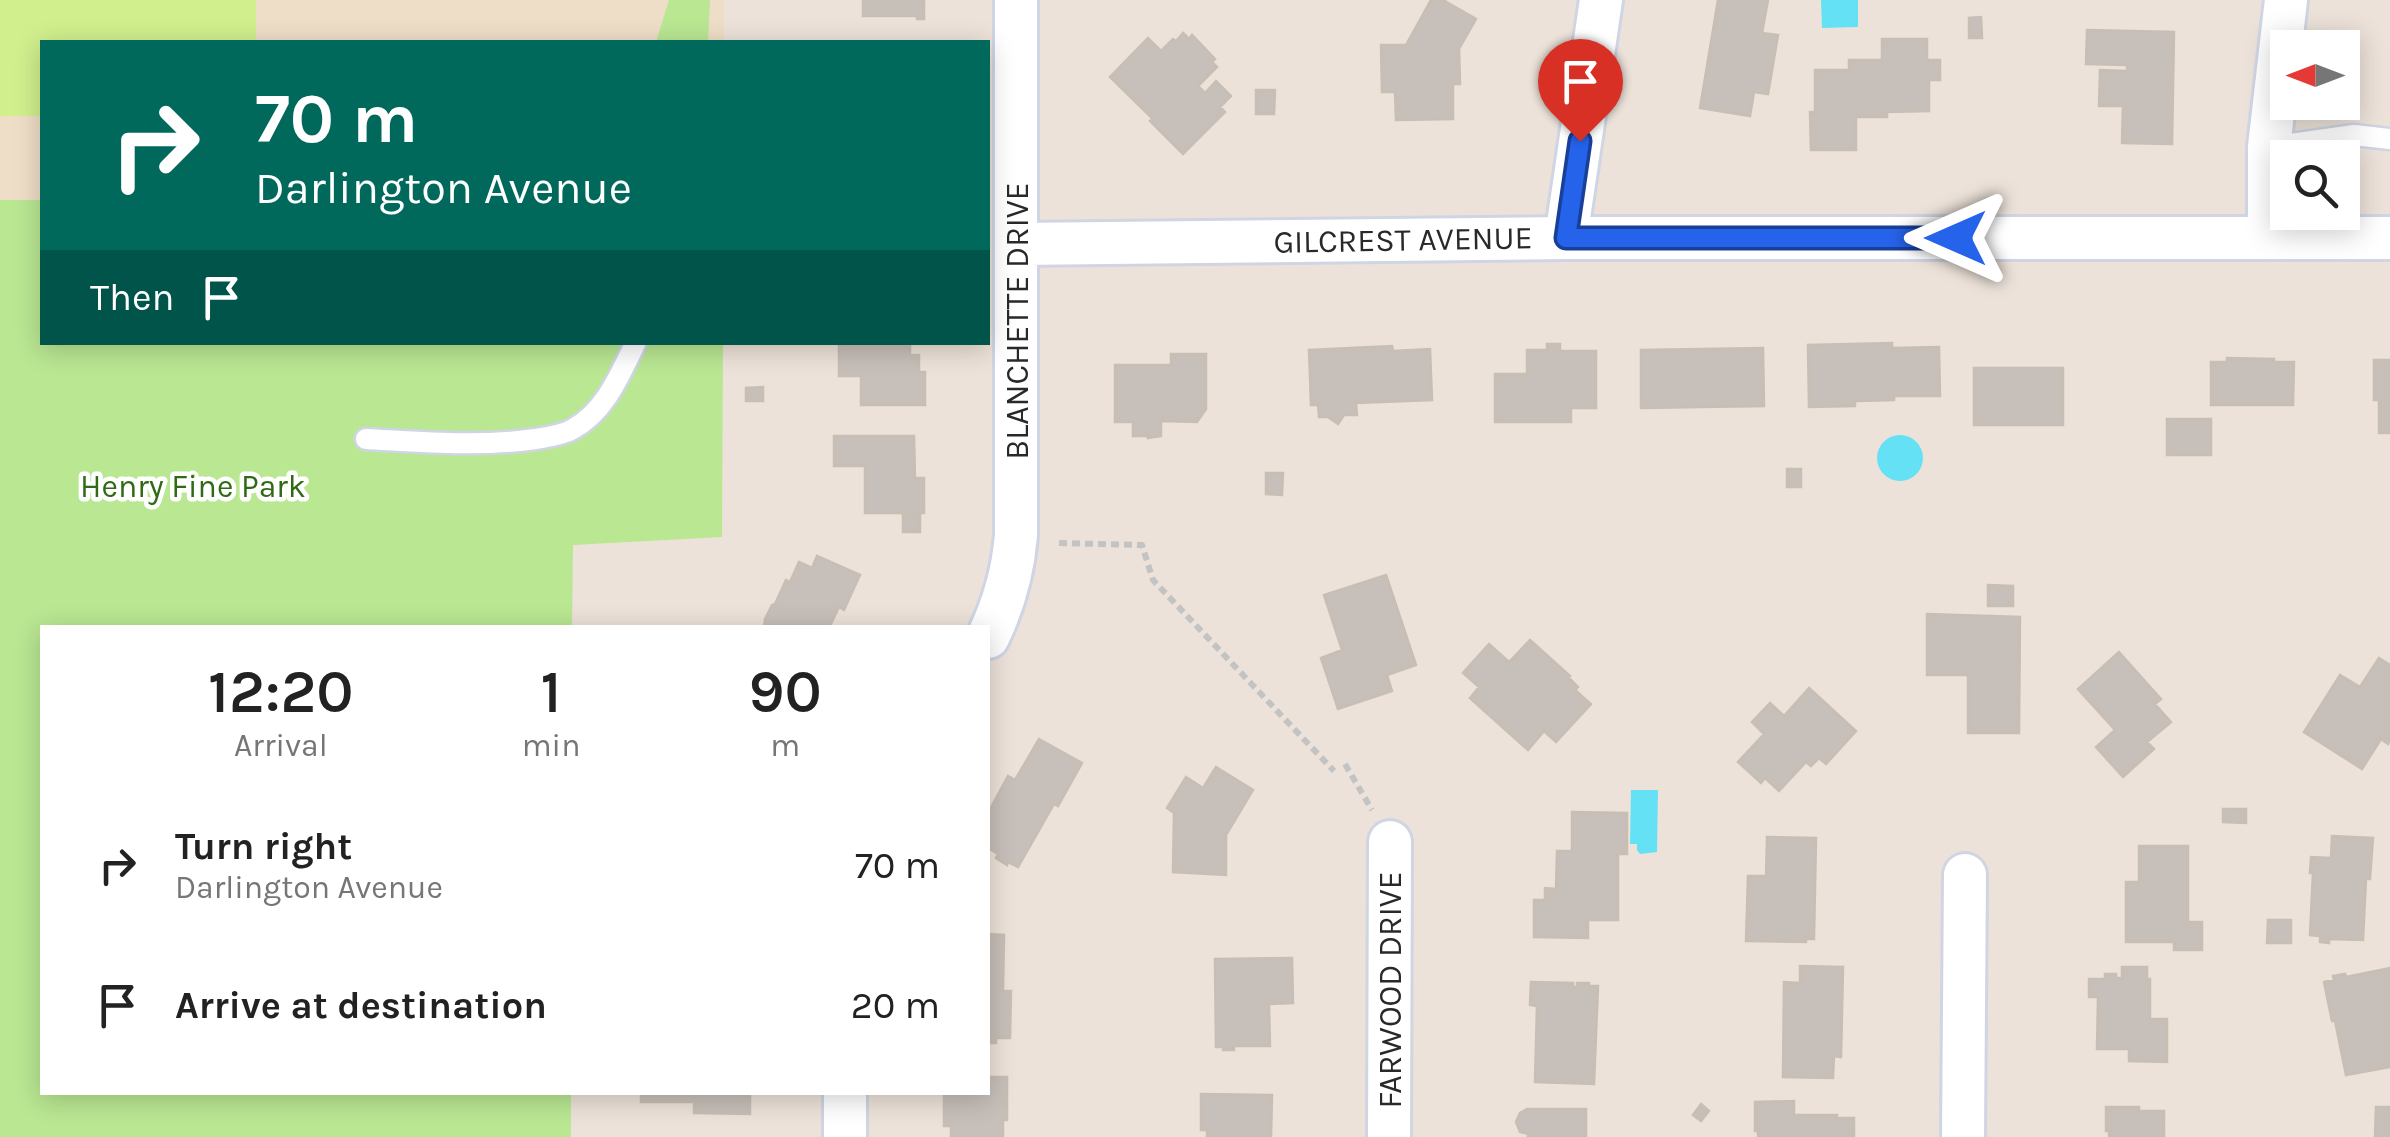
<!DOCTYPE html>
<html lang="en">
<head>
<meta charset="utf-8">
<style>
	body { margin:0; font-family:Karla,sans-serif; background:#f2f2f2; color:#222; height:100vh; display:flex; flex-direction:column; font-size:38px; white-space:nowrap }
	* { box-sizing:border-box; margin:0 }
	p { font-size:32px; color:#767676 }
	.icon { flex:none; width:55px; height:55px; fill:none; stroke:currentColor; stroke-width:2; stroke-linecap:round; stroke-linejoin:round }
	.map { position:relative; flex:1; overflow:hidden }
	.drawer { position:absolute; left:40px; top:625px; width:950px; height:470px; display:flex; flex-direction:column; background:#fff; border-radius:0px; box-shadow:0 5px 25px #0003 }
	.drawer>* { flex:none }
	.top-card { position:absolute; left:40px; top:40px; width:950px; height:305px; border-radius:0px; box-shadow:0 5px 25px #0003; background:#00695c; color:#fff; overflow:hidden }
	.needle { width:65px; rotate:270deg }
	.controls { position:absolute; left:2270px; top:30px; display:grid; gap:20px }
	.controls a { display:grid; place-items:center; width:90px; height:90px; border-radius:0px; background:#fff; box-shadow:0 5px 25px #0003; font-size:50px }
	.pin { position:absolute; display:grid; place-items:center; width:85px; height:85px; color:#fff; margin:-102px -42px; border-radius:50% 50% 50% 0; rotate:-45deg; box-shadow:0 0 10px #0007 }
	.pin .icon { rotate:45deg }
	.me { position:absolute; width:110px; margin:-55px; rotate:270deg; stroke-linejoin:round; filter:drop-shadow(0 0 8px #0008) }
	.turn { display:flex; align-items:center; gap:35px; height:210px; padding:0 50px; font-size:45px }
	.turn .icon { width:130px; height:130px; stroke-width:2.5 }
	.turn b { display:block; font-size:70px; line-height:85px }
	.then { display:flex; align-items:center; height:95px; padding:0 50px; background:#0003; gap:20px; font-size:38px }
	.eta { display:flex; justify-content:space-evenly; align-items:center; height:170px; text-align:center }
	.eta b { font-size:60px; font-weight:600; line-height:70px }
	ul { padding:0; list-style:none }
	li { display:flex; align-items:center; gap:30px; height:140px; padding:0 50px }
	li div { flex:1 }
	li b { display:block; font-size:38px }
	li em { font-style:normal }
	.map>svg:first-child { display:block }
	.education { fill:#efdec7 }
	.green { fill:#b9e792 }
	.pitch { fill:#d1ef8d }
	.water { fill:#65e1f6 }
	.building { fill:#c7bfb9; stroke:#c8beb3; stroke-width:2.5 }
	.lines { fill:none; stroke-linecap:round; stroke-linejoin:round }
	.service-casing { stroke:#cfd5e3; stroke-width:25 }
	.minor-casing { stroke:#cfd5e3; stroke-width:48 }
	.path { stroke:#c3c3c3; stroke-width:6; stroke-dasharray:8 5; stroke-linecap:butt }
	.service { stroke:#fff; stroke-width:20 }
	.minor { stroke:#fff; stroke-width:42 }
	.route-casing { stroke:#184099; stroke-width:25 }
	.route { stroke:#2563eb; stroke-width:18 }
	.labels { text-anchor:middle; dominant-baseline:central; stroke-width:9; stroke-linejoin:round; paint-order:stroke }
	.street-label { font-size:32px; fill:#292929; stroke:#fff }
	.park-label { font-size:32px; fill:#316a15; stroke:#fff }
</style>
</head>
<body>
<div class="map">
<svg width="2390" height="1137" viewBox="0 0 2390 1137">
	<rect width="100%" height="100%" fill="#ece2d9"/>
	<path class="education" d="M0,0H724V42H42V200H0Z"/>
	<path class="green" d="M669,0H710L708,42H656Z
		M0,200H42V342L723,343L722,537L573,545L572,627L42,628V1092L571,1093V1137H0Z"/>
	<path class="pitch" d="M0,0H256V42H42V116H0Z"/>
	<path class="water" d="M1821,0H1858V27L1822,28Z
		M1877 458a23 23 0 1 1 46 0a23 23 0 1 1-46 0Z
		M1631,790H1658L1657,852L1640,854L1637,850V844H1630Z"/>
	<path class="building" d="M863,0H924V19H917V16H863Z
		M1431,0H1443L1476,19L1459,49L1460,84H1453V119L1396,120L1395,92H1382L1381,45H1406Z
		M1718,0H1768L1762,33L1778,35L1768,94L1754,92L1750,116L1700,108Z
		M1981,17L1982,38H1969V18Z
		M2087,30L2174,32L2172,144L2122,143L2123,106H2099L2100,70L2127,71V65L2086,64Z
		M1183,33L1189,39L1192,35L1215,59L1212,62L1217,67L1198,86L1205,93L1216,81L1231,96L1220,107L1225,112L1183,154L1150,121L1153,119L1110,77L1148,38L1161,51L1173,39L1176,41Z
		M1882,39H1927V60H1940V80H1929V111L1887,112V117H1856V150H1811L1810,112H1815V70H1849V60H1882Z
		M1256,90H1275L1274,114H1256Z
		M839,342H910V355H919V372H925V405H861V376H839Z
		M1892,343V348L1939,347L1940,396H1894V400L1855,401V406L1809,407L1808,345Z
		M1547,344H1560V351H1596V408H1571V422H1495V374H1527V350H1547Z
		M1392,346L1393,351L1430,349L1432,400L1356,403L1357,415H1344L1338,424L1328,417H1319L1318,405H1311L1309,350Z
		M1763,348L1764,406L1641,408V350Z
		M1171,354H1206V409L1197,422L1161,421V436L1148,438V436H1133V422H1115V365H1171Z
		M2227,358L2274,359V362H2294L2293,405H2211V362H2227Z
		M2374,360H2390V433H2379V400H2374Z
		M1974,368H2063V425H1974Z
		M763,387V401H746V388Z
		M2167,419H2211V455H2167Z
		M834,436H914L915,478H924V513H865V466H834Z
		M1787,469H1801V487H1787Z
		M1266,473H1283L1282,495L1266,494Z
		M903,515H920V532H903Z
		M817,556L860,575L844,610L839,607L829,628H764L765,619L772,605L775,604L786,580L790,582L799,562L812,568Z
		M1386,575L1416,665L1387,675L1392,691L1338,709L1321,658L1342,650L1324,595Z
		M1988,585L2013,586V606H1988Z
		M1927,614L2020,617L2019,733H1968V675H1927Z
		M1530,640L1570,676L1568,677L1578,687L1575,690L1591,704L1556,742L1544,731L1528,750L1470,698L1479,687L1463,673L1489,644L1509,662Z
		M2119,652L2161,699L2155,704L2171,722L2147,742L2154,749L2123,777L2096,747L2115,730L2078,689Z
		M2379,658L2390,665V740L2388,744L2381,739L2362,769L2304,732L2340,675L2360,687Z
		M1809,688L1856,731L1826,764L1819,758L1811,766L1806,762L1779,791L1765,778L1761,783L1738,762L1764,734L1752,722L1770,703L1784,716Z
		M1039,739L1082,763L1058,806L1054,804L1018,867L1008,862L1007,865L996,858L998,854L988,848V813L1008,776L1015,780Z
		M1216,767L1253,790L1226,835V875L1173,872L1174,813L1167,808L1186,777L1203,788Z
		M2223,809H2246V823L2223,822Z
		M1572,812L1627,813V854H1618V920H1588V938L1534,937V900H1545V888L1556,889L1557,851H1572Z
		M2332,836L2373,838L2370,879H2366L2363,940L2329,939V943L2320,942V936L2310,935L2313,873H2310L2311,857L2331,858Z
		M1767,837L1816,838L1814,939H1806V942L1746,941L1748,876H1766Z
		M2139,846H2188V922H2202V950H2174V942H2126V882H2139Z
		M2268,920H2291V943H2267Z
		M988,934L1004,935L1003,991H1011L1010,1038H996V1043H988Z
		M1292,958L1293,1003L1269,1004L1270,1046H1234V1050H1223V1047H1216L1215,959Z
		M1800,966L1843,967L1841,1057L1834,1056L1833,1078L1783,1077L1784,982L1800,983Z
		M2122,967H2147V979H2150V1019H2167V1062L2129,1061V1049H2097L2098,997H2089V979H2105V974H2116V978H2122Z
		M2390,968V1067L2346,1075L2335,1021H2332L2324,982L2334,980L2333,976L2345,974L2346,977Z
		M1531,982L1573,983V987H1577V983H1589V986H1598L1594,1084L1535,1082L1537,1006L1530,1005Z
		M988,1077H1007V1120H1003V1137H951V1126H944V1092H988Z
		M641,1092H750V1114L694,1113V1102H641Z
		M1201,1094L1272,1095L1271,1137H1207V1130H1201Z
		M1794,1101V1115H1837V1118H1854V1137H1758V1131H1755V1102Z
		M1701,1104L1709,1111L1701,1121L1693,1115Z
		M2106,1107H2139V1111H2164V1137H2109V1131H2106Z
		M2376,1107H2390V1137H2375Z
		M1527,1109H1586V1137H1528V1134L1520,1132L1516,1122L1520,1113Z"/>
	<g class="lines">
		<defs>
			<path id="service" d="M2269,147L2354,135L2390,139
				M366,439C423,442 479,447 536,439C547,437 563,435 573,429C606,411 620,374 636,342"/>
			<path id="minor" d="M2269,237V147L2286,0
				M1566,238L1601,0
				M1016,244L1566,238H2390
				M988,637C1004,604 1013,572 1016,535V0
				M845,1137V1092
				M1389,1137L1390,842
				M1963,1137L1965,875"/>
		</defs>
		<use href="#service" class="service-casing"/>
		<use href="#minor" class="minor-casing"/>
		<path class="path" d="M1059,543L1142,545L1153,580L1334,771
			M1345,764L1372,810"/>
		<use href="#service" class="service"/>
		<use href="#minor" class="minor"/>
	</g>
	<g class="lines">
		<defs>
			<path id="route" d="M1580,141L1566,238H1956"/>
		</defs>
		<use href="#route" class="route-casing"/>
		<use href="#route" class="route"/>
	</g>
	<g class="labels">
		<g class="street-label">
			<text transform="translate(1403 240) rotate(-1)">GILCREST AVENUE</text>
			<text transform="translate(1017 321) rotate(-90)">BLANCHETTE DRIVE</text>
			<text transform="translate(1390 990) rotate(-90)">FARWOOD DRIVE</text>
		</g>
		<g class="park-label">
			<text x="193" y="486">Henry Fine Park</text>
		</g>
	</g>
</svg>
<div class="controls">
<a><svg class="needle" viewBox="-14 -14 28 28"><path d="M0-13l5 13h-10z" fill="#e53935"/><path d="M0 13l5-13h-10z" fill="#767676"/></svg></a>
<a><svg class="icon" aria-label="search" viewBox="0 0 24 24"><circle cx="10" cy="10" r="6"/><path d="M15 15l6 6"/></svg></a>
</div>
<div class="pin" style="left:1580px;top:141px;background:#d93025"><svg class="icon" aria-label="arrive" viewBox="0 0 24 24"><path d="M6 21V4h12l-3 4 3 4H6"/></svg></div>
<svg class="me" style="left:1956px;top:238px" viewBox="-20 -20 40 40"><path d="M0-17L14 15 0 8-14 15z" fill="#2563eb" stroke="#fff" stroke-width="4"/></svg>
<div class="top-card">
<div class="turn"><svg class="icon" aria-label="right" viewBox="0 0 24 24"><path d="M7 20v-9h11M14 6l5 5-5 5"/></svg><div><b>70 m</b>Darlington Avenue</div></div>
<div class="then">Then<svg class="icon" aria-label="arrive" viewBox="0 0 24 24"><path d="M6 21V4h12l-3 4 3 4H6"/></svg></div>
</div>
<section class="drawer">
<div class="eta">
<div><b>12:20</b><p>Arrival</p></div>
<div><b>1</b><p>min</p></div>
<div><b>90</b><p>m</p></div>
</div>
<ul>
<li><svg class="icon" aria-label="right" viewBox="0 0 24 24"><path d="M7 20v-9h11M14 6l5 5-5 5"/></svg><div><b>Turn right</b><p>Darlington Avenue</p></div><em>70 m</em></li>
<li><svg class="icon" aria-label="arrive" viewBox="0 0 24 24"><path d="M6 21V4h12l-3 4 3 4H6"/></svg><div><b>Arrive at destination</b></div><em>20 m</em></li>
</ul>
</section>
</div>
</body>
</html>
